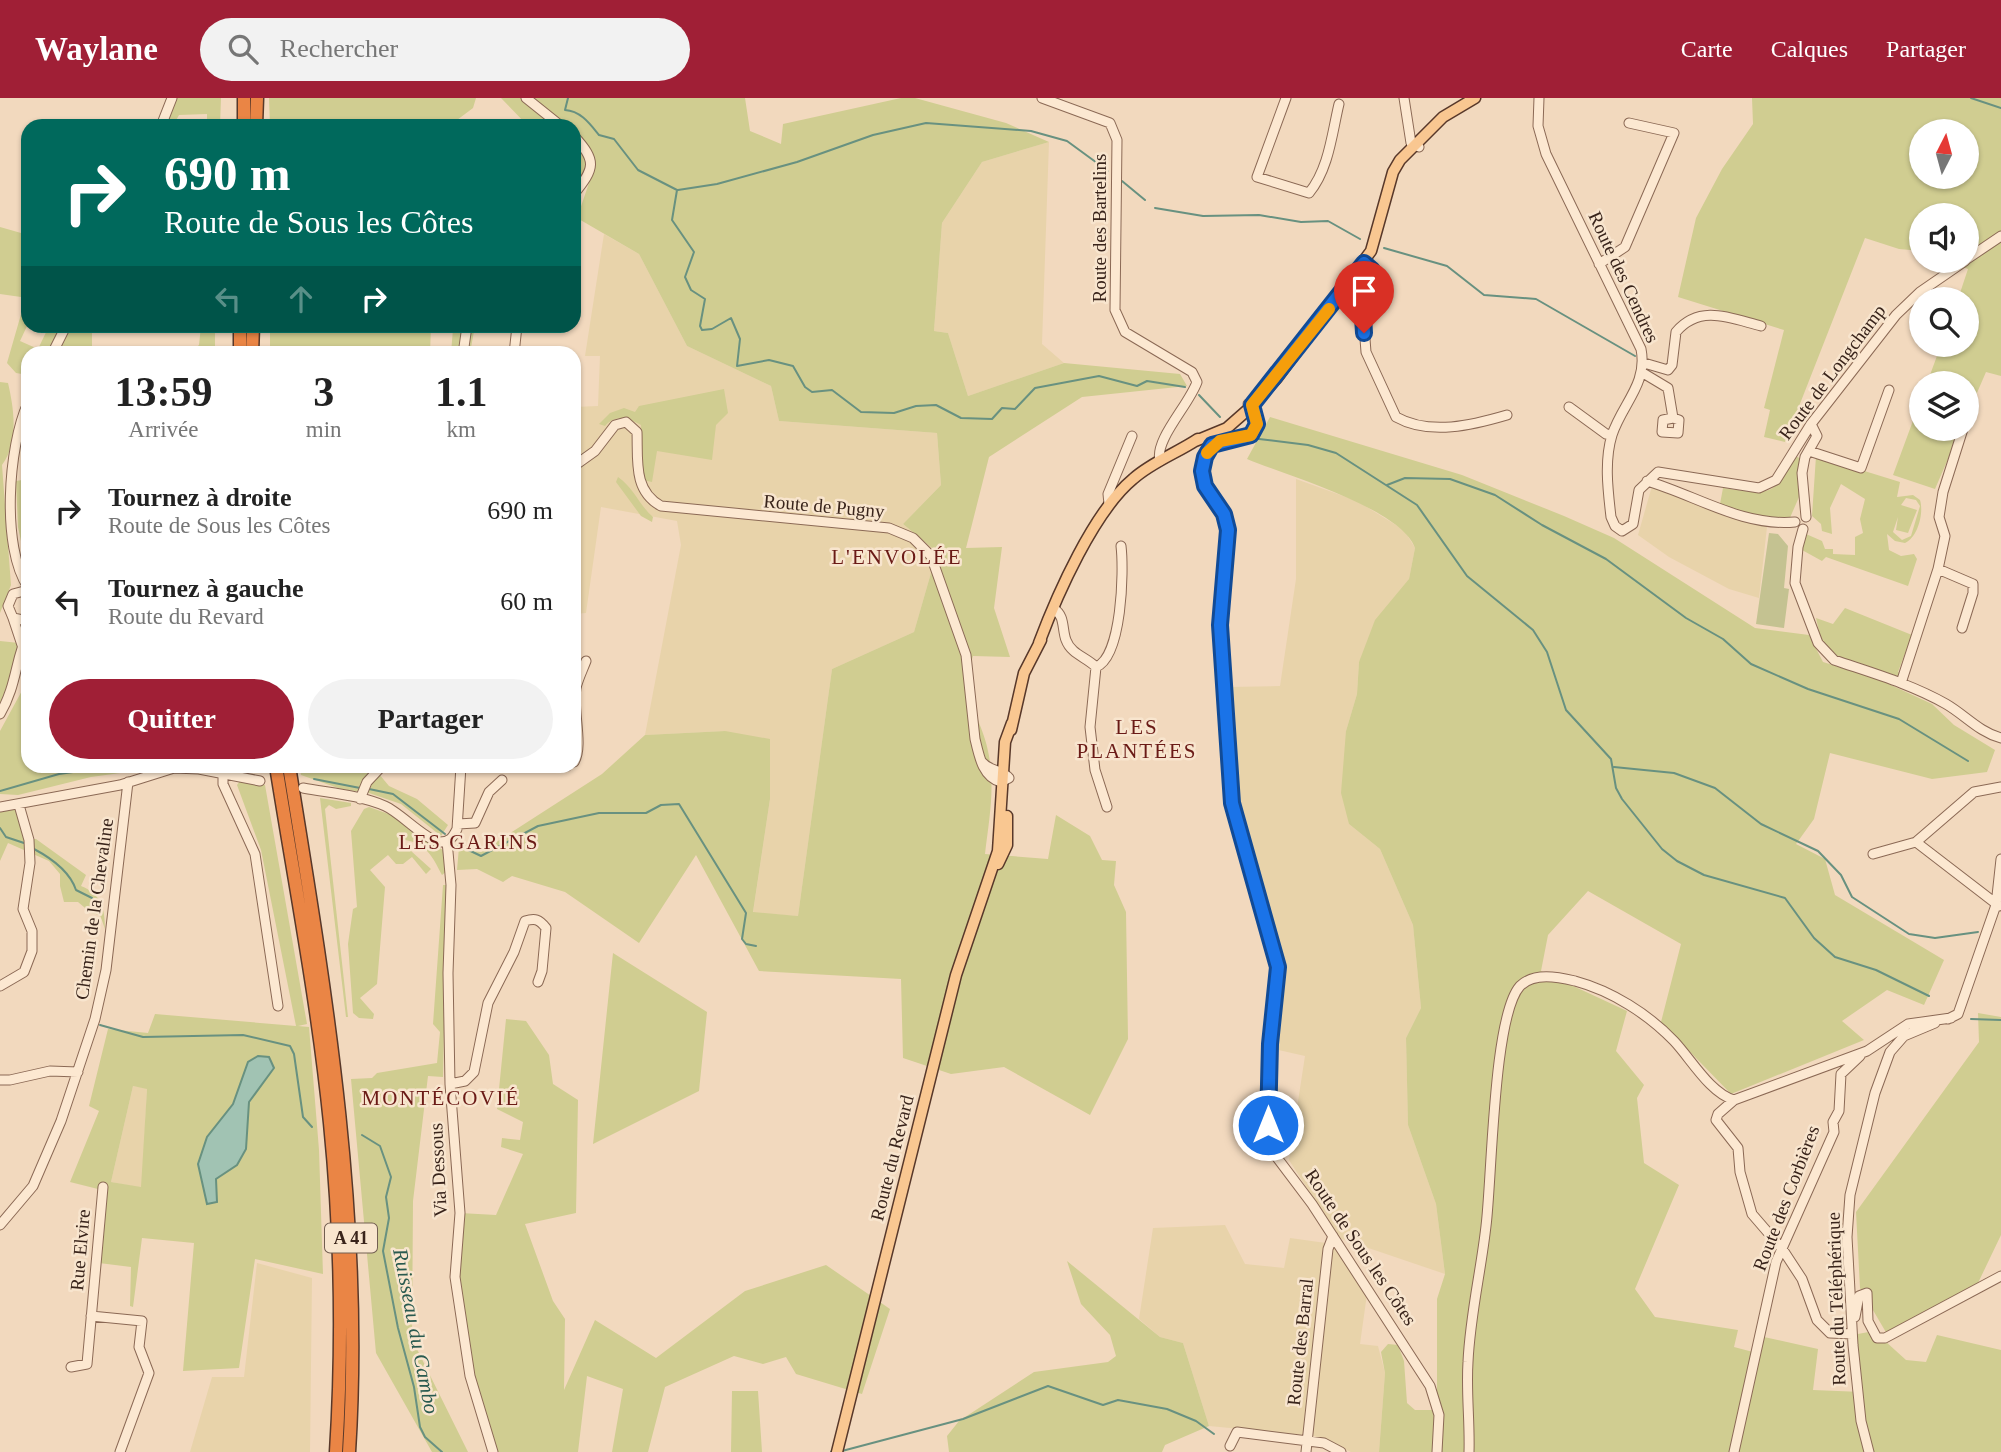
<!DOCTYPE html>
<html lang="fr">
<head>
<meta charset="utf-8">
<style>
	body { margin:0; font-family:Georgia,serif; background:#f2f2f2; color:#222; height:100vh; display:flex; flex-direction:column; font-size:26px; white-space:nowrap }
	* { box-sizing:border-box; margin:0 }
	p { font-size:23px; color:#767676 }
	.icon { flex:none; width:38px; height:38px; fill:none; stroke:currentColor; stroke-width:2; stroke-linecap:round; stroke-linejoin:round }
	.map { position:relative; flex:1; overflow:hidden }
	.details { position:absolute; left:21px; top:248px; width:560px; height:427px; display:flex; flex-direction:column; background:#fff; border-radius:21px; box-shadow:0 2px 5px #0004 }
	.details>* { flex:none }
	.guide { position:absolute; left:21px; top:21px; width:560px; height:214px; border-radius:21px; box-shadow:0 2px 5px #0004; background:#00695c; color:#fff; overflow:hidden }
	.needle { width:46px; rotate:6deg }
	.buttons { position:absolute; left:1909px; top:21px; display:grid; gap:14px }
	.buttons a { display:grid; place-items:center; width:70px; height:70px; border-radius:50%; background:#fff; box-shadow:0 2px 5px #0004; font-size:35px }
	.pin { position:absolute; display:grid; place-items:center; width:60px; height:60px; color:#fff; margin:-72px -30px; border-radius:50% 50% 50% 0; rotate:-45deg; box-shadow:0 0 7px #0007 }
	.pin .icon { rotate:45deg }
	.me { position:absolute; width:77px; margin:-38px; rotate:0deg; stroke-linejoin:round; filter:drop-shadow(0 0 5px #0008) }
	.turn { display:flex; align-items:center; gap:24px; height:147px; padding:0 28px; font-size:32px }
	.turn .icon { width:91px; height:91px; stroke-width:2.5 }
	.turn b { display:block; font-size:49px; line-height:60px }
	.lanes { display:flex; align-items:center; height:66px; padding:0 28px; background:#0003; justify-content:center; gap:35px; direction:ltr }
	.lanes .off { opacity:.35 }
	.eta { display:flex; justify-content:space-evenly; align-items:center; height:119px; text-align:center }
	.eta b { font-size:42px; font-weight:600; line-height:49px }
	.action { display:flex; gap:14px; margin-top:auto; padding:14px 28px }
	.action a { flex:1; height:80px; border-radius:42px; background:#a01f36; color:#fff; font-size:28px; font-weight:600; line-height:80px; text-align:center }
	.action a+a { background:#f2f2f2; color:#222 }
	ul { padding:0; list-style:none }
	li { display:flex; align-items:center; gap:21px; height:91px; padding:0 28px }
	li div { flex:1 }
	li b { display:block; font-size:26px }
	li em { font-style:normal }
	header { display:flex; align-items:center; gap:42px; box-sizing:border-box; height:98px; padding:0 35px; background:#a01f36; color:#fff }
	header strong { font-size:33px }
	nav { display:flex; gap:38px; margin-inline-start:auto; font-size:24px }
	.search { width:490px; height:63px; background:#f2f2f2; display:flex; align-items:center; gap:18px; box-sizing:border-box; padding:0 24px; border-radius:38px; color:#767676; font-size:26px }
	.map>svg:first-child { display:block }
	.farmland { fill:#e8d3aa }
	.green { fill:#d0cd91; fill-rule:evenodd }
	.cemetery { fill:#c4c291 }
	.water { fill:#a1c3b3; stroke:#689180; stroke-width:2 }
	.lines { fill:none; stroke-linecap:round; stroke-linejoin:round }
	.stream { stroke:#689180; stroke-width:2 }
	.minor-casing { stroke:#8b6955; stroke-width:11 }
	.major-casing { stroke:#58382a; stroke-width:13 }
	.highway-casing { stroke:#58382a; stroke-width:15 }
	.minor { stroke:#fce8d1; stroke-width:9 }
	.major { stroke:#f9c791; stroke-width:10 }
	.highway { stroke:#ea8545; stroke-width:12 }
	.route-casing { stroke:#114b97; stroke-width:18 }
	.route { stroke:#1a73e8; stroke-width:12 }
	.slow { stroke:#f59e0b; stroke-width:12 }
	.labels { text-anchor:middle; dominant-baseline:central; stroke-width:5; stroke-linejoin:round; paint-order:stroke }
	.shield { fill:#f8e5ce; stroke:#725e51; stroke-width:2 }
	.shield-label { font-size:18px; font-weight:bold; fill:#39241b }
	.street-label { font-size:19px; fill:#39241b; stroke:#f8e5ce }
	.neighbourhood-label { font-size:21px; letter-spacing:2px; fill:#6a1a16; stroke:#f8e5ce }
	.water-label { font-size:21px; font-style:italic; fill:#295a4f; stroke:#f8e5ce }
</style>
</head>
<body>
<header>
<strong>Waylane</strong>
<div class="search"><svg class="icon" aria-label="search" viewBox="0 0 24 24"><circle cx="10" cy="10" r="6"/><path d="M15 15l6 6"/></svg>Rechercher</div>
<nav><a>Carte</a><a>Calques</a><a>Partager</a></nav>
</header>
<div class="map">
<svg width="2001" height="1354" viewBox="0 0 2001 1354">
	<rect width="100%" height="100%" fill="#f2d9be"/>
	<path class="farmland" d="M1049,44L1042,246L1064,265L968,298L948,235L934,233L942,125L982,64Z
		M604,136L639,156L687,248L771,288L779,323L937,335L941,387L903,426L937,454L914,534L832,571L798,818L753,815L770,701L725,633L645,637L681,447L677,423L601,409L586,515L574,516V309L598,308L600,258H585Z
		M1296,381L1357,403L1404,432L1415,450L1409,481L1359,564L1357,596L1346,633L1349,726L1380,751L1413,827L1421,910L1406,940L1408,1027L1436,1106L1445,1176L1339,1140L1289,1062L1305,958L1274,951L1281,862L1235,691L1229,589L1280,588L1296,481Z
		M1652,388L1767,429L1759,500L1729,491L1669,459L1638,437Z
		M133,988L147,990L142,1090L111,1084Z
		M1225,1127L1245,1166L1284,1170L1290,1140L1333,1146L1367,1196L1360,1246L1378,1248L1385,1275L1379,1354H1351L1314,1338L1209,1328L1183,1245L1160,1239L1139,1221L1153,1130Z
		M257,1165L312,1180L310,1354H190L212,1279H244Z"/>
	<path class="green" d="M176,0H221L220,28H207V16L179,17L173,28H165Z
		M269,0H476L473,10L449,28H270Z
		M501,0H745L750,33L781,46L783,26L901,0H915L1006,25L1049,44L982,64L942,125L934,233L948,235L968,298L1064,265L1180,276L1187,288L1082,299L989,359L966,450L1002,449L994,510L1010,559L973,558C958,599 983,620 989,658C995,692 989,722 985,756L1048,761L1056,717L1090,738L1102,762L1116,763L1114,787L1126,814L1128,941L1090,1017L1004,969L951,976L903,960L901,881L759,873L696,757L639,845L565,794L512,778L503,784L477,771L457,772L459,749L481,754L602,676L645,637L725,633L770,641V701L753,814L798,818L832,571L914,534L937,454L903,426L941,387L937,335L779,323L771,288L687,248L639,156L577,120L589,85L574,79V28H528Z
		M1752,0H2001V278L1986,274L1967,318V285H1927L1941,247H1967V201H1958L1968,171L1947,163H1967V117H1922L1921,153L1899,151L1865,140L1785,344L1764,339L1770,312L1764,310L1784,232L1678,199L1696,120L1722,71L1753,26ZM1922,33H1967V79H1922Z
		M0,129L28,137V185L21,199L0,196Z
		M28,192V226L20,243L38,251L49,228H64L51,255L28,256V277L16,275L7,265Z
		M72,228H92V255H64L60,252Z
		M201,228H215V255H190L199,247Z
		M270,228H431L430,255H270Z
		M444,228H475L470,255H451L453,231Z
		M0,284L8,285C14,311 19,344 2,367L11,487L0,515Z
		M724,291L728,315L716,327L712,362L657,353L652,384L643,382L641,327C628,320 615,316 605,328L599,326L610,315L624,310L635,314L639,308Z
		M1921,301L1922,331H1961L1935,391L1893,377Z
		M1270,319L1462,377L1564,418L1614,440L1755,530L1809,537L1823,564L1878,581L1932,606L1954,627L1995,652L1987,674L1932,681L1830,655L1814,721L1796,746L1825,761L1835,797L1944,862L1924,907L1887,892L1842,923L1864,942L1731,996L1661,924L1681,846L1588,793L1548,837L1541,873L1627,913L1616,953L1644,987L1637,1000L1644,1065L1679,1087L1635,1191L1655,1219L1738,1232L1734,1249L1753,1254L1764,1239L1818,1251L1813,1292L1862,1294L1847,1238L1874,1233L1906,1262L1926,1264L1937,1237L2001,1252V1354H1379L1385,1275L1381,1254L1388,1246L1398,1247L1404,1263L1407,1305L1415,1312H1437V1201L1445,1176L1436,1106L1408,1027L1406,940L1421,910L1413,827L1380,751L1349,726L1341,695L1346,633L1357,596L1359,564L1375,522L1409,481L1415,450C1401,410 1287,378 1247,361Z
		M1794,357L1801,361L1799,399L1789,422L1768,423L1720,406L1723,390C1769,396 1774,401 1794,357Z
		M1816,358L1900,384L1897,399L1913,397L1920,402C1924,415 1918,439 1905,445L1895,443L1887,436L1889,452L1901,458L1914,456L1917,461L1908,488L1826,459L1822,463L1802,452L1801,440L1806,436L1822,443L1825,451H1833V456L1855,457V439L1863,435L1860,421L1865,401L1841,386L1830,410L1832,436L1822,433L1821,426L1812,418ZM1906,400L1916,402L1920,408L1911,438L1902,442L1893,434L1898,419L1896,432L1908,435L1917,412L1901,407Z
		M618,379C634,390 639,407 653,419L652,424L641,418L616,384Z
		M28,381V476L18,429L16,383Z
		M1845,510L1912,537L1898,574L1902,576L1901,579L1836,559L1821,542L1816,520L1833,526Z
		M0,543L19,545L15,573L0,606Z
		M28,567V668L139,669L135,673L91,679L18,697L0,696V633L24,589Z
		M300,669H388L379,676L389,688L417,701L448,727L441,738L401,706L369,695L341,691L301,677Z
		M240,683L265,687L307,926L298,928L309,929L319,1052L323,1176L255,1161L239,1270L183,1273L194,1145L142,1140L133,1209L130,1208L131,1169L99,1165L106,1093L70,1084L99,1013L89,1008L108,931L148,935L155,916L296,928L261,752L237,687ZM133,988L147,991L141,1089L111,1084Z
		M320,700L351,705V708L336,711L329,707L325,711L348,919H346Z
		M369,709L397,719L444,753L447,773L442,777C432,758 427,746 405,742L404,753H411L431,771L426,776L412,759L403,766H396L388,757L370,772L385,789L377,886L360,900L374,916L373,921L359,920L353,915L348,846L353,811L357,809L351,733L364,711Z
		M16,711L24,741H36L86,777L81,788C101,796 105,810 105,831L100,817L91,815L78,804H64L60,788V776L49,763L8,745L0,763V714Z
		M443,787H447L443,979L428,978L413,1103L412,1241L468,1354H432L376,1255L351,981L372,980L377,975L437,965L440,934L433,926Z
		M613,855L707,914L699,993L593,1046Z
		M1978,915L2001,919V1137L1978,1185L1887,1236L1860,1190L1856,1114L1979,944Z
		M506,921L526,923L549,957L553,986L578,1002L576,1115L525,1126L553,1203L565,1221L564,1292L595,1222L656,1260L745,1193L826,1167L890,1211L862,1296L796,1276L786,1259L763,1266L734,1258L665,1289L648,1354H612L623,1291L587,1278L578,1354H494L468,1261L455,1179L460,1115L496,1117L523,1056L501,1049L502,1040L520,1042L523,1024L497,1011Z
		M1067,1163L1160,1239L1183,1245L1209,1328L1165,1347L1162,1354H949L947,1338L959,1323L1034,1274L1108,1264L1116,1258L1110,1237L1081,1206Z
		M732,1293H758L762,1354H731Z"/>
	<path class="cemetery" d="M1769,435L1778,436L1788,448L1784,490L1789,491L1784,530L1756,526Z"/>
	<path class="water" d="M258,958L269,959L274,970L249,1004L246,1051L237,1067L216,1081L217,1104L207,1106L198,1066L207,1039L233,1006L248,964Z"/>
	<g class="lines">
		<path class="stream" d="M568,0L565,12C581,13 590,26 599,37L614,41L638,72L677,92L672,122L694,154L685,179L691,192L705,201L700,228L702,232L712,231L731,220L740,241L737,268L769,262L793,268L805,289L812,294L832,292L861,314L894,315L916,308L936,307L961,320L992,321L1002,310L1015,311L1035,290L1099,278L1137,288L1147,283L1185,289
			M1971,0L2001,10
			M1122,83L1145,102
			M678,92L717,86L797,64L873,37L926,25L1031,33L1067,43L1108,73
			M1155,110L1203,118L1259,117L1301,124L1328,123L1360,141
			M1384,150L1447,168L1484,197L1536,201L1635,258
			M1199,297L1220,319
			M1259,341L1308,347L1336,355L1417,407L1467,478L1533,532L1547,554L1566,612L1611,661L1616,690L1622,701L1662,751L1677,763L1704,777L1785,800L1814,840L1835,859L1876,872L1929,898
			M1387,387L1405,380L1450,381L1495,397L1542,427L1606,461L1686,520L1723,541L1751,566L1808,591L1899,621L1968,663
			M252,668L261,670
			M1614,669L1674,675L1715,690L1761,726L1818,753L1841,777L1852,799L1909,836L1935,840L1978,834
			M314,681L360,690
			M369,691L393,696L445,736
			M0,693L59,676L115,668
			M0,730L6,739L24,745
			M458,747L481,758L538,728L599,715H646L661,707L679,706L746,815L742,841L746,846L756,848
			M34,751C51,760 70,774 76,792L92,800L96,809
			M1971,921L2001,922
			M100,927L143,939L243,937L290,948L294,956L303,1019L312,1029
			M362,1037L380,1048L391,1079L386,1099L389,1120L383,1153L398,1230L414,1289L420,1329L425,1339L442,1354
			M842,1353L963,1321L1048,1288L1103,1307L1118,1302L1167,1311L1196,1323L1214,1336
			M831,1354L832,1353"/>
		<defs>
			<path id="minor" d="M526,0L561,28
				M1042,0L1110,25L1117,42L1115,212L1125,234L1192,274L1197,284C1189,307 1154,342 1160,363
				M1286,0L1257,79L1309,95C1329,71 1332,35 1339,6
				M1404,0L1411,45L1419,49
				M1539,0L1538,28L1546,56L1641,251C1648,286 1622,306 1612,337C1604,363 1608,393 1611,419L1615,428L1622,433L1633,426L1639,392L1658,374L1759,390L1776,382L1811,326L1896,217L1920,194L1965,163
				M161,28L172,0
				M574,38C597,63 595,70 574,96
				M1967,161L2001,138
				M1364,165L1374,176L1362,202L1366,254L1396,319C1430,338 1473,327 1507,317
				M1599,166L1625,149L1674,35L1629,25
				M52,256L66,228
				M463,256L467,228
				M514,256L517,228
				M1644,265L1668,272L1672,267L1676,234C1700,206 1730,220 1761,228
				M1643,275L1668,290L1673,320L1679,322L1678,335L1662,334L1663,322L1673,320
				M28,305C8,348 1,450 28,489
				M1248,306L1257,315L1255,331L1245,339L1220,343L1212,347L1205,359L1202,373L1205,388L1224,416L1228,432L1220,527L1232,705L1278,869L1270,946L1269,1049L1312,1106L1430,1288L1439,1317L1437,1354
				M1569,309L1606,336L1612,337
				M1809,353L1861,370L1889,292
				M574,368L595,353L615,327L626,324L637,334C638,362 633,393 661,408L889,430L913,440L931,458L966,557L975,641C979,658 983,680 1001,684L1009,680C1002,671 990,674 982,664
				M1647,383C1695,397 1743,429 1795,424
				M1109,406L1108,396L1132,338
				M1806,419L1802,375L1805,359L1817,338L1811,326
				M1803,431L1798,449L1795,485L1818,545L1834,562C1872,575 1911,586 1946,606C1965,617 1979,634 2001,640
				M1938,471L1973,486V495L1962,530
				M28,492L13,496L8,508L13,520L28,523
				M1054,511C1065,517 1062,532 1066,542C1071,556 1086,559 1096,569L1090,629L1095,672L1107,709
				M13,520L22,547
				M1096,569C1122,559 1124,473 1121,448
				M1901,585L1938,471L1945,438L1939,419L1943,394L1963,331
				M0,616C17,587 15,562 28,535
				M574,664C584,648 572,611 576,590C578,581 583,571 586,563
				M565,668H567
				M223,675V686L255,756L278,908
				M303,690C330,695 360,697 385,708C401,715 425,742 440,744C450,744 453,739 457,731L461,668
				M360,701L367,684L382,668
				M0,709L120,687L174,670L199,671L260,683
				M458,726L475,725L489,694L502,682
				M447,743L451,787L448,875L450,986L460,1115L455,1179L470,1278L493,1354
				M1873,756L1916,744
				M1999,808L1916,744L1974,694L2001,689
				M0,888L24,874L32,853V833L23,811L30,765L29,742L19,707
				M1948,921L1958,916L1996,807L2001,761
				M0,982H10L50,973L78,974
				M450,986L465,983L474,974L488,905L514,854L525,823C535,820 539,821 546,830L542,873L538,884
				M1734,1002L1718,1016L1716,1022L1738,1050L1740,1074L1752,1116L1783,1152L1802,1181L1817,1222L1830,1235L1852,1236
				M0,1127L33,1088L61,1023L95,921L106,872L128,684
				M91,1218L142,1223L139,1249L149,1275L120,1354
				M1855,1219L1859,1198L1867,1195L1868,1223L1877,1240H1885L2001,1178
				M71,1269L87,1266L103,1089
				M1230,1348L1237,1334L1324,1345L1341,1354
				M1306,1354L1328,1151L1333,1138
				M1469,1354C1470,1324 1466,1294 1468,1264C1470,1218 1481,1173 1486,1128C1492,1081 1493,918 1520,888C1534,874 1558,879 1575,883C1612,893 1648,916 1674,943C1691,961 1710,995 1734,1002L1867,953L1908,926L1951,920
				M1734,1354L1776,1164L1834,1034L1833,1024L1839,1013L1841,976L1860,958
				M1869,1354L1861,1323L1853,1247L1847,1139L1850,1097L1875,995L1890,954L1904,938L1935,925"/>
			<path id="major" d="M1193,344L1227,330L1252,308L1277,280L1371,153L1393,74L1400,62L1443,19L1475,0
				M1039,545C1057,497 1094,413 1133,381C1152,364 1177,355 1198,341
				M1011,632L1024,575L1041,542
				M998,766L1007,747V718
				M837,1354L956,877L998,753L1005,644L1012,625"/>
			<path id="highway" d="M244,28V0
				M256,28L257,0
				M240,256V228
				M252,256L253,228
				M276,668C295,787 318,906 330,1025C341,1135 343,1244 336,1354
				M289,668C326,896 364,1122 349,1354"/>
		</defs>
		<use href="#minor" class="minor-casing"/>
		<use href="#major" class="major-casing"/>
		<use href="#highway" class="highway-casing"/>
		<use href="#minor" class="minor"/>
		<use href="#major" class="major"/>
		<use href="#highway" class="highway"/>
	</g>
	<g class="lines">
		<defs>
			<path id="route" d="M1268,1027L1270,946L1278,869L1232,705L1220,527L1228,432L1224,416L1205,388L1202,373L1205,359L1212,347L1251,337L1257,326L1252,307L1364,165L1372,172L1374,180L1362,202L1364,235"/>
		</defs>
		<use href="#route" class="route-casing"/>
		<use href="#route" class="route"/>
		<path class="slow" d="M1207,355L1220,343L1251,337L1257,326L1252,307L1329,211"/>
	</g>
	<g class="labels">
		<rect class="shield" x="325" y="1125.5" width="52" height="29" rx="5"/>
		<g class="shield-label">
			<text x="351" y="1140">A 41</text>
		</g>
		<g class="street-label">
			<text transform="translate(1099 130) rotate(-90)">Route des Bartelins</text>
			<text transform="translate(1624 179) rotate(65)">Route des Cendres</text>
			<text transform="translate(1832 274) rotate(-53)">Route de Longchamp</text>
			<text transform="translate(824 408) rotate(5)">Route de Pugny</text>
			<text transform="translate(94 811) rotate(-82)">Chemin de la Chevaline</text>
			<text transform="translate(892 1060) rotate(-76)">Route du Revard</text>
			<text transform="translate(438 1072) rotate(-93)">Via Dessous</text>
			<text transform="translate(1786 1100) rotate(-69)">Route des Corbières</text>
			<text transform="translate(1361 1149) rotate(56)">Route de Sous les Côtes</text>
			<text transform="translate(80 1152) rotate(-85)">Rue Elvire</text>
			<text transform="translate(1836 1201) rotate(-92)">Route du Téléphérique</text>
			<text transform="translate(1300 1244) rotate(-84)">Route des Barral</text>
		</g>
		<g class="neighbourhood-label">
			<text x="897" y="459">L'ENVOLÉE</text>
			<text x="1137" y="629">LES<tspan x="1137" dy="24">PLANTÉES</tspan></text>
			<text x="469" y="744">LES GARINS</text>
			<text x="441" y="1000">MONTÉCOVIÉ</text>
		</g>
		<g class="water-label">
			<text transform="translate(416 1233) rotate(79)">Ruisseau du Cambo</text>
		</g>
	</g>
</svg>
<div class="buttons">
<a><svg class="needle" viewBox="-14 -14 28 28"><path d="M0-13l5 13h-10z" fill="#e53935"/><path d="M0 13l5-13h-10z" fill="#767676"/></svg></a>
<a><svg class="icon" aria-label="sound" viewBox="0 0 24 24"><path d="M4 9h4l5-4v14l-5-4H4zM17 9q2 3 0 6"/></svg></a>
<a><svg class="icon" aria-label="search" viewBox="0 0 24 24"><circle cx="10" cy="10" r="6"/><path d="M15 15l6 6"/></svg></a>
<a><svg class="icon" aria-label="layers" viewBox="0 0 24 24"><path d="M12 4l9 5-9 5-9-5zM3 14l9 5 9-5"/></svg></a>
</div>
<div class="pin" style="left:1364px;top:235px;background:#d93025"><svg class="icon" aria-label="arrive" viewBox="0 0 24 24"><path d="M6 21V4h12l-3 4 3 4H6"/></svg></div>
<svg class="me" style="left:1268px;top:1027px" viewBox="-20 -20 40 40"><circle r="17" fill="#1a73e8" stroke="#fff" stroke-width="3"/><path d="M0-11L8 9 0 5-8 9z" fill="#fff"/></svg>
<div class="guide">
<div class="turn"><svg class="icon" aria-label="right" viewBox="0 0 24 24"><path d="M7 20v-9h11M14 6l5 5-5 5"/></svg><div><b>690 m</b>Route de Sous les Côtes</div></div>
<div class="lanes"><svg class="icon off" aria-label="left" viewBox="0 0 24 24"><path d="M17 20v-9H6M10 6l-5 5 5 5"/></svg><svg class="icon off" aria-label="ahead" viewBox="0 0 24 24"><path d="M12 20V5M6 11l6-6 6 6"/></svg><svg class="icon" aria-label="right" viewBox="0 0 24 24"><path d="M7 20v-9h11M14 6l5 5-5 5"/></svg></div>
</div>
<section class="details">
<div class="eta">
<div><b>13:59</b><p>Arrivée</p></div>
<div><b>3</b><p>min</p></div>
<div><b>1.1</b><p>km</p></div>
</div>
<ul>
<li><svg class="icon" aria-label="right" viewBox="0 0 24 24"><path d="M7 20v-9h11M14 6l5 5-5 5"/></svg><div><b>Tournez à droite</b><p>Route de Sous les Côtes</p></div><em>690 m</em></li>
<li><svg class="icon" aria-label="left" viewBox="0 0 24 24"><path d="M17 20v-9H6M10 6l-5 5 5 5"/></svg><div><b>Tournez à gauche</b><p>Route du Revard</p></div><em>60 m</em></li>
</ul>
<div class="action"><a>Quitter</a><a>Partager</a></div>
</section>
</div>
</body>
</html>
